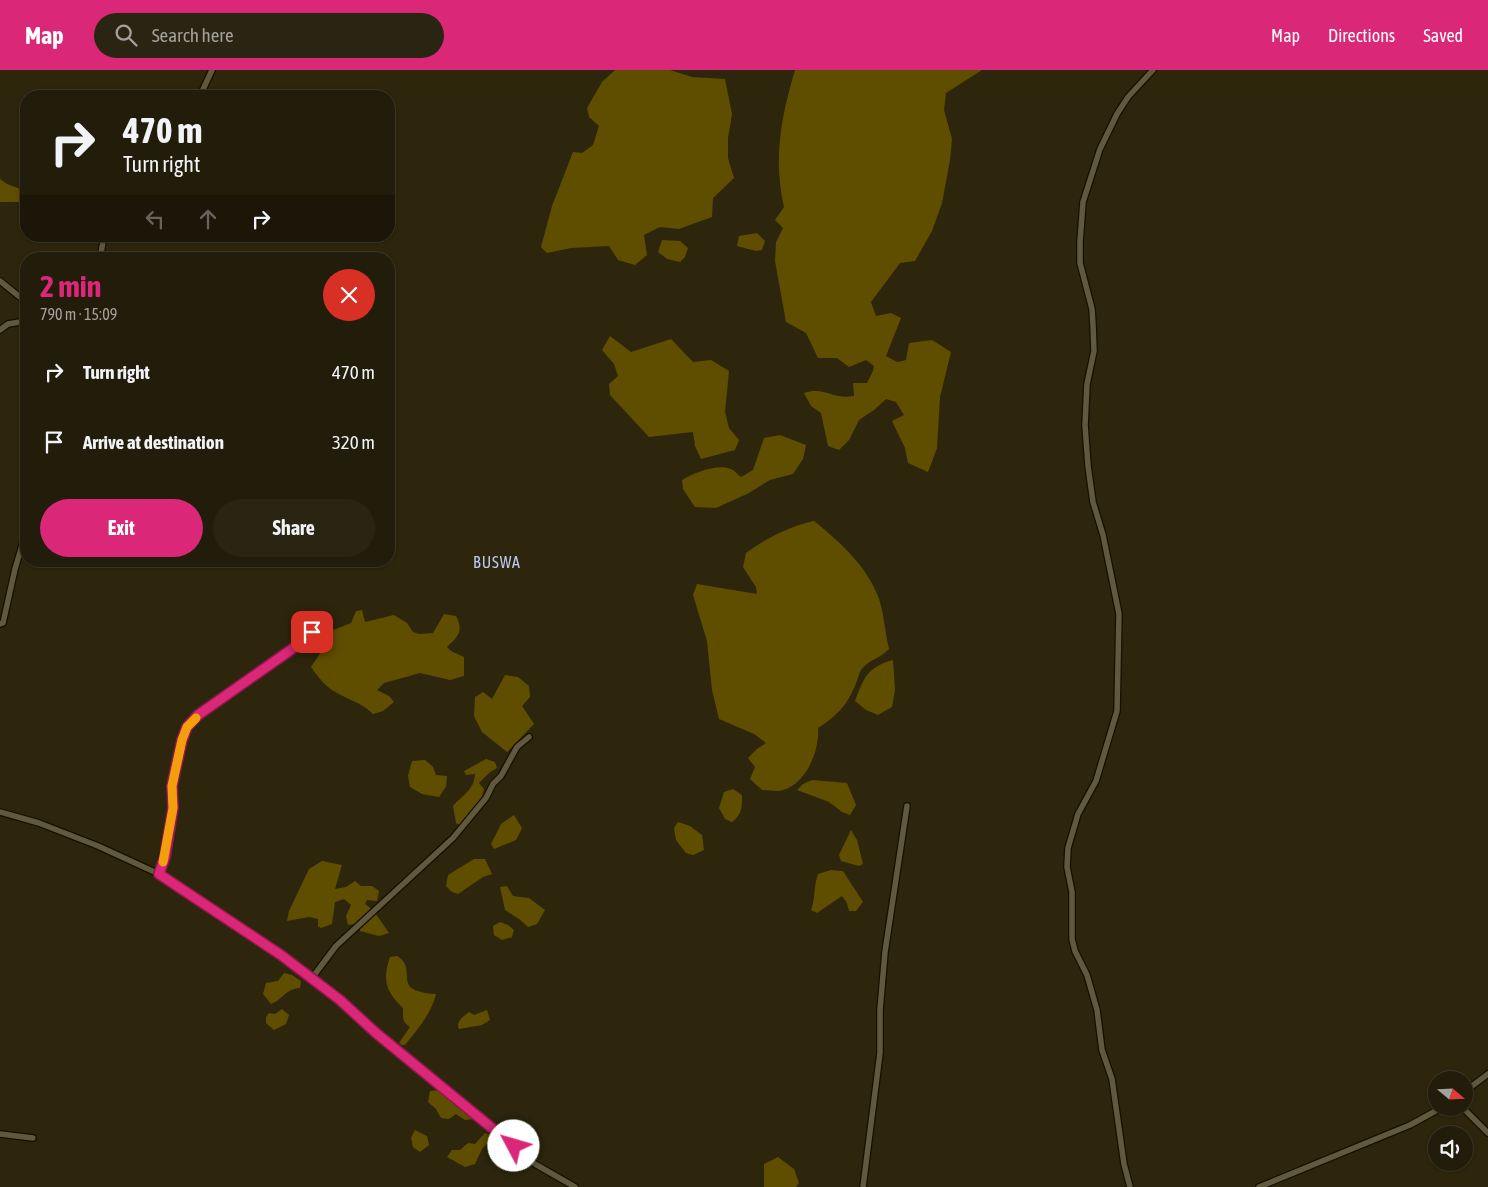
<!DOCTYPE html>
<html lang="en">
<head>
<meta charset="utf-8">
<style>
	body { margin:0; font-family:"Asap Condensed",sans-serif; background:#2a2513; color:#f1f3f6; height:100vh; display:flex; flex-direction:column; font-size:19px; white-space:nowrap }
	* { box-sizing:border-box; margin:0 }
	p { font-size:16px; color:#a2a19c }
	.icon { flex:none; width:28px; height:28px; fill:none; stroke:currentColor; stroke-width:2; stroke-linecap:round; stroke-linejoin:round }
	.map { position:relative; flex:1; overflow:hidden }
	.side { position:absolute; left:20px; top:182px; width:375px; height:315px; display:flex; flex-direction:column; background:#221c0a; border-radius:20px; box-shadow:0 1px 4px #0004,0 0 0 1px #3f3a2b }
	.side>* { flex:none }
	.banner { position:absolute; left:20px; top:20px; width:375px; height:152px; border-radius:20px; box-shadow:0 1px 4px #0004,0 0 0 1px #3f3a2b; background:#221c0a; color:#f1f3f6; overflow:hidden }
	.needle { width:32px; rotate:109deg }
	.tools { position:absolute; left:1428px; top:1001px; display:grid; gap:10px }
	.tools a { display:grid; place-items:center; width:45px; height:45px; border-radius:50%; background:#221c0a; box-shadow:0 1px 4px #0004,0 0 0 1px #3f3a2b; font-size:25px }
	.pin { position:absolute; display:grid; place-items:center; width:42px; height:42px; color:#fff; margin:-21px; border-radius:10px; box-shadow:0 2px 8px #0006 }
	.me { position:absolute; width:55px; margin:-28px; rotate:309deg; stroke-linejoin:round; filter:drop-shadow(0 0 4px #0008) }
	.turn { display:flex; align-items:center; gap:18px; height:105px; padding:0 20px; font-size:22px }
	.turn .icon { width:65px; height:65px; stroke-width:2.5 }
	.turn b { display:block; font-size:35px; line-height:42px }
	.lanes { display:flex; align-items:center; height:48px; padding:0 20px; background:#0003; justify-content:center; gap:25px; direction:ltr }
	.lanes .off { opacity:.35 }
	.round { display:grid; place-items:center; flex:none; width:52px; height:52px; border-radius:26px; background:#2a2513 }
	.overview { display:flex; align-items:center; justify-content:space-between; height:85px; padding:0 20px }
	h1 { font-size:30px; font-weight:700; line-height:38px; color:#db2777 }
	.button { display:flex; gap:10px; margin-top:auto; padding:10px 20px }
	.button a { flex:1; height:58px; border-radius:30px; background:#db2777; color:#fff; font-size:20px; font-weight:700; line-height:58px; text-align:center }
	.button a+a { background:#2a2513; color:#f1f3f6 }
	ul { padding:0; list-style:none }
	li { display:flex; align-items:center; gap:15px; height:70px; padding:0 20px }
	li div { flex:1 }
	li b { display:block; font-size:19px }
	li em { font-style:normal }
	header { display:flex; align-items:center; gap:30px; box-sizing:border-box; height:70px; padding:0 25px; background:#db2777; color:#fff }
	header strong { font-size:24px }
	nav { display:flex; gap:28px; margin-inline-start:auto; font-size:18px }
	.search { width:350px; height:45px; background:#2a2513; display:flex; align-items:center; gap:12px; box-sizing:border-box; padding:0 18px; border-radius:28px; color:#a2a19c; font-size:19px }
	.map>svg:first-child { display:block }
	.green { fill:#5f4e00 }
	.lines { fill:none; stroke-linecap:round; stroke-linejoin:round }
	.minor-casing { stroke:#150f00; stroke-width:8 }
	.minor { stroke:#60593e; stroke-width:5.5 }
	.route-casing { stroke:#8e194d; stroke-width:12 }
	.route { stroke:#db2777; stroke-width:9 }
	.slow { stroke:#f59e0b; stroke-width:9 }
	.labels { text-anchor:middle; dominant-baseline:central; stroke-width:4.5; stroke-linejoin:round; paint-order:stroke }
	.quarter-label { font-size:16px; letter-spacing:1px; fill:#bfc9f3; stroke:#2d260d }
</style>
</head>
<body>
<header>
<strong>Map</strong>
<div class="search"><svg class="icon" aria-label="search" viewBox="0 0 24 24"><circle cx="10" cy="10" r="6"/><path d="M15 15l6 6"/></svg>Search here</div>
<nav><a>Map</a><a>Directions</a><a>Saved</a></nav>
</header>
<div class="map">
<svg width="1488" height="1117" viewBox="0 0 1488 1117">
	<rect width="100%" height="100%" fill="#2d260d"/>
	<path class="green" d="M615,0H670L692,7L725,9L732,44L728,68V88L734,108L713,128L712,147L679,159L660,157L644,165L647,185L635,195L618,190L609,176L571,178L547,183L541,177L552,136L573,82L582,83L593,75L599,56L589,47L587,38L602,12Z
		M795,0H982L946,23L944,40L952,69L950,90L942,133L932,161L915,191L900,193L871,232L876,246L891,243L901,248L886,286L897,292L906,290L909,273L932,270L951,282L940,327L937,378L928,402L908,393L905,378L892,351L904,345L896,332L886,329L874,340L859,350L849,370L839,380L828,376L821,343L811,336L804,323C825,316 832,330 854,326L853,313H867L873,301L874,296L866,290L849,297L837,288H818L806,263L786,252L775,191L776,172L783,158L775,150L784,137C773,89 781,47 795,0Z
		M0,109L7,114L26,121V127L21,132H0Z
		M757,163L765,171L762,180L756,181L737,176L739,166Z
		M662,170L680,171L688,178L685,187L680,192L667,189L658,182Z
		M610,266L631,282L671,269L693,292L711,290L729,301L725,342L729,358L739,370L735,380L701,389L695,376L693,362L649,367L610,325L609,314L618,306L614,294L602,280Z
		M780,365L806,375L803,389L793,404L770,410L747,424L716,438L695,437L683,419L682,410C693,403 719,393 731,399C735,401 738,405 741,407L753,400L764,368Z
		M814,451C839,471 868,497 879,529C884,544 885,562 889,579C881,588 868,590 861,600C858,605 857,613 854,618C846,637 835,647 818,658C820,680 806,714 783,720C777,722 768,720 762,720L750,709L755,697L748,688L757,679L766,673L754,664L719,649L712,620L707,571L693,525L697,514L757,524L756,517L743,497L746,483C765,469 790,456 814,451Z
		M362,540L365,552L394,545L407,553L413,562L419,564L433,563L444,544L456,546C464,562 458,566 447,577L451,581L464,587V606L450,610L420,603L384,613L377,620L389,626L394,632L383,641L373,644C362,632 345,629 332,620C323,614 317,605 311,597L321,582L313,572L320,562L336,559L351,553L356,541Z
		M893,590L895,620L892,637L878,645L866,640L855,631C864,608 867,597 893,590Z
		M505,605L518,607L529,616L530,627L522,636L534,654L507,682L482,662L474,646L475,627L483,622L492,629Z
		M486,689L495,692L497,698L490,702L479,713L484,719L482,727L460,755L456,753L453,736C462,725 474,721 475,704L466,705L464,701Z
		M425,690L433,697L436,705L447,706L446,717L439,727L422,724L410,717L408,706L412,691Z
		M812,710L847,713L856,735L850,745L842,742L829,732L797,720L803,714Z
		M733,719L742,725C742,737 742,745 732,752L725,749L719,738L724,722Z
		M514,745L522,758L516,770L494,779L491,774L501,754Z
		M678,752L690,756L702,765L704,780L693,785L686,783L676,770L674,758Z
		M851,760L857,770L863,794L859,796L841,791L839,785Z
		M474,789H485L492,804L483,807L458,824L452,822L446,816L448,805Z
		M322,791L342,795L335,819L346,817L355,811L361,816H372L379,821L377,831L367,830L365,834L373,840L389,863L379,866L360,861V853L348,855L346,846L351,835L344,829L335,832L332,854L321,858L318,856V849L309,847L287,851L289,841L309,799Z
		M831,800L843,801L863,832L856,841H849L847,833L842,826L817,843L811,840C816,826 813,818 818,804Z
		M507,816L513,826L529,828L545,840L537,854L528,857L519,849L505,840L500,817Z
		M500,852L508,855L514,860L512,867L502,870L494,865L493,856Z
		M397,886C420,900 388,921 436,924C431,944 418,959 405,975H402L399,973L410,957C402,952 403,948 403,938C386,922 382,910 390,887Z
		M284,903L292,905L301,911L300,918C285,919 284,929 271,934L263,924L266,913L278,911Z
		M282,939L289,945L286,954L274,960L266,953V947L269,943L275,944Z
		M487,940L490,950L482,955L459,959C455,952 464,946 469,942L474,945Z
		M441,1020L473,1049L465,1050L456,1044L449,1049L441,1048L436,1039L428,1032L430,1021Z
		M415,1060L427,1066L429,1075L420,1082L413,1077L411,1068Z
		M485,1063L494,1066L482,1079L475,1094L465,1097L447,1087L452,1080H460L468,1073L475,1074Z
		M778,1087L794,1099L799,1113L796,1117H764V1094Z"/>
	<g class="lines">
		<defs>
			<path id="minor" d="M200,26L212,0
				M100,189L104,166
				M0,211L26,232
				M0,260L8,254L26,251
				M0,554L3,553L15,499L26,462
				M0,742L39,753L98,776L159,804L281,885L340,929L376,963L535,1094L575,1117
				M159,804L165,787L173,738L172,716L182,670L187,657L198,645L302,572L323,552
				M312,908L336,876L453,768L486,728L493,714L501,706L517,677L529,667
				M1464,1022L1488,1004
				M1463,1038L1488,1063
				M0,1064L33,1068
				M863,1117L880,983V940L885,882L907,736
				M1130,1117L1124,1094L1112,1009L1102,980L1097,940L1087,905L1075,881L1072,869V822L1067,797L1068,778L1078,744L1096,711L1117,641L1119,544L1103,465L1093,432L1088,396L1085,355L1087,314L1094,281L1093,255L1092,239L1080,193V172L1083,132L1100,79L1117,44L1128,27L1153,0
				M1259,1117L1410,1055L1441,1038"/>
		</defs>
		<use href="#minor" class="minor-casing"/>
		<use href="#minor" class="minor"/>
	</g>
	<g class="lines">
		<defs>
			<path id="route" d="M312,562L302,572L198,645L187,657L182,670L172,716L173,738L165,787L159,804L281,885L340,930L376,963L514,1076"/>
		</defs>
		<use href="#route" class="route-casing"/>
		<use href="#route" class="route"/>
		<path class="slow" d="M163,792L173,738L172,716L182,670L187,657L196,648"/>
	</g>
	<g class="labels">
		<g class="quarter-label">
			<text x="497" y="492">BUSWA</text>
		</g>
	</g>
</svg>
<div class="tools">
<a><svg class="needle" viewBox="-14 -14 28 28"><path d="M0-13l5 13h-10z" fill="#e53935"/><path d="M0 13l5-13h-10z" fill="#a2a19c"/></svg></a>
<a><svg class="icon" aria-label="sound" viewBox="0 0 24 24"><path d="M4 9h4l5-4v14l-5-4H4zM17 9q2 3 0 6"/></svg></a>
</div>
<div class="pin" style="left:312px;top:562px;background:#d93025"><svg class="icon" aria-label="arrive" viewBox="0 0 24 24"><path d="M6 21V4h12l-3 4 3 4H6"/></svg></div>
<svg class="me" style="left:514px;top:1076px" viewBox="-20 -20 40 40"><circle r="19" fill="#fff"/><path d="M0-13L10 11 0 6-10 11z" fill="#db2777"/></svg>
<div class="banner">
<div class="turn"><svg class="icon" aria-label="right" viewBox="0 0 24 24"><path d="M7 20v-9h11M14 6l5 5-5 5"/></svg><div><b>470 m</b>Turn right</div></div>
<div class="lanes"><svg class="icon off" aria-label="left" viewBox="0 0 24 24"><path d="M17 20v-9H6M10 6l-5 5 5 5"/></svg><svg class="icon off" aria-label="ahead" viewBox="0 0 24 24"><path d="M12 20V5M6 11l6-6 6 6"/></svg><svg class="icon" aria-label="right" viewBox="0 0 24 24"><path d="M7 20v-9h11M14 6l5 5-5 5"/></svg></div>
</div>
<section class="side">
<div class="overview"><div><h1>2 min</h1><p>790 m · 15:09</p></div><a class="round" style="background:#d93025;color:#fff"><svg class="icon" aria-label="close" viewBox="0 0 24 24"><path d="M6 6l12 12M18 6L6 18"/></svg></a></div>
<ul>
<li><svg class="icon" aria-label="right" viewBox="0 0 24 24"><path d="M7 20v-9h11M14 6l5 5-5 5"/></svg><div><b>Turn right</b></div><em>470 m</em></li>
<li><svg class="icon" aria-label="arrive" viewBox="0 0 24 24"><path d="M6 21V4h12l-3 4 3 4H6"/></svg><div><b>Arrive at destination</b></div><em>320 m</em></li>
</ul>
<div class="button"><a>Exit</a><a>Share</a></div>
</section>
</div>
</body>
</html>
